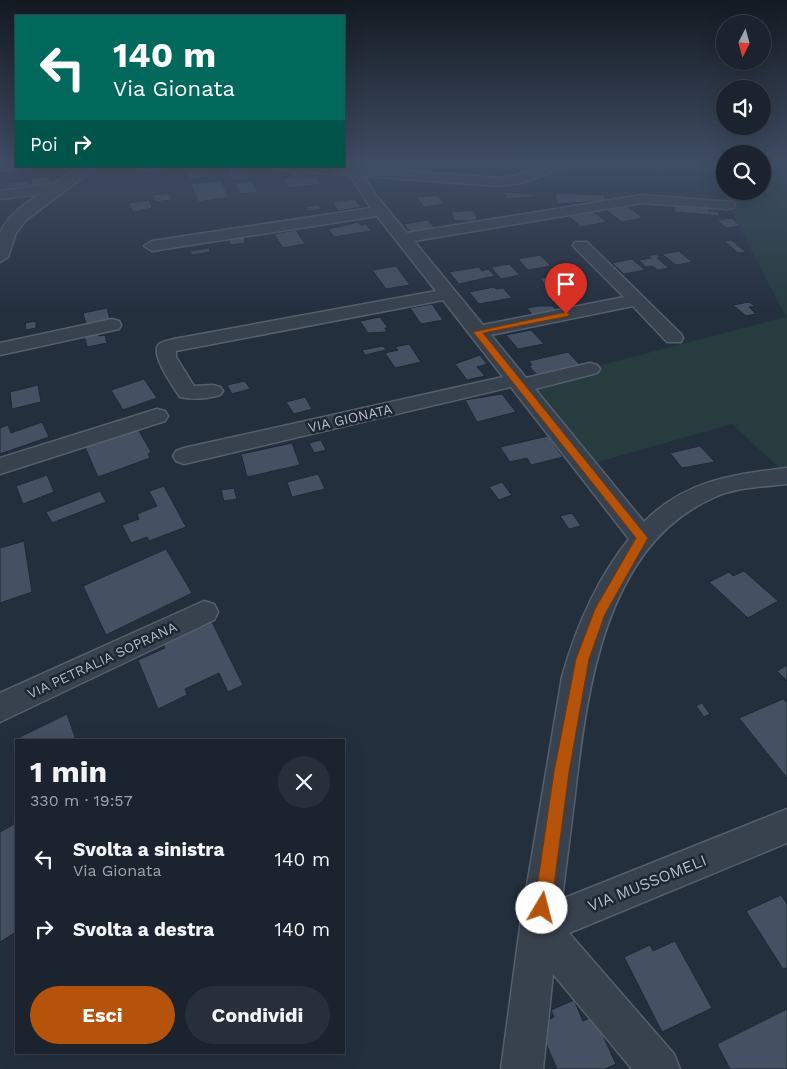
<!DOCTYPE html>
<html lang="it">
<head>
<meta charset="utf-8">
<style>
	body { margin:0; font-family:"Work Sans",sans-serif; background:#282f3a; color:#f1f3f6; height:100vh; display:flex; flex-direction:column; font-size:19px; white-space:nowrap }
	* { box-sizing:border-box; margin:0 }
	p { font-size:16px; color:#a0a4aa }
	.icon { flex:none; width:28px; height:28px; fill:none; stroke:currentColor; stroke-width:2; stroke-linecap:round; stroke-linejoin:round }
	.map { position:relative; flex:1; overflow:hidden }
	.drawer { position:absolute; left:15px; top:739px; width:330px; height:315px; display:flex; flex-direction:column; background:#1b232e; border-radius:0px; box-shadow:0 5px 20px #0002,0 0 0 1px #39404a }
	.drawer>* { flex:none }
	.guide { position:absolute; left:15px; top:15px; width:330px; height:152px; border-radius:0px; box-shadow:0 5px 20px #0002,0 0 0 1px #39404a; background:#00695c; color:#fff; overflow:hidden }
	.needle { width:32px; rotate:186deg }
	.controls { position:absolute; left:716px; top:15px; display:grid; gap:10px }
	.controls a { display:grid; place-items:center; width:55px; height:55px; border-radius:50%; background:#1b232e; box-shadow:0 5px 20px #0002,0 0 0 1px #39404a; font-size:25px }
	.pin { position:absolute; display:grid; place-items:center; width:42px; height:42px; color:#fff; margin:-51px -21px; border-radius:50% 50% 50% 0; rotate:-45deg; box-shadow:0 0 5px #0007 }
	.pin .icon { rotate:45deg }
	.me { position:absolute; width:55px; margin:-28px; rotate:8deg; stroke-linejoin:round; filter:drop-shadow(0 0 4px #0008) }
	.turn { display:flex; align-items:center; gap:18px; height:105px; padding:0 15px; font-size:22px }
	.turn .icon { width:65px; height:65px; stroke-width:2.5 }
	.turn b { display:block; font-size:35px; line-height:42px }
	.then { display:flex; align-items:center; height:48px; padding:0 15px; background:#0003; gap:10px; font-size:19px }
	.round { display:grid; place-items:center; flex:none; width:52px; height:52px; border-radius:26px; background:#282f3a }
	.overview { display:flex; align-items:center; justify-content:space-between; height:85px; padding:0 15px }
	h1 { font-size:30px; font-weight:700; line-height:38px }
	.primary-button { display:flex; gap:10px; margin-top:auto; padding:10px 15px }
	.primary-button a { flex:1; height:58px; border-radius:30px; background:#b45309; color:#fff; font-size:20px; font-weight:700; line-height:58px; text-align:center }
	.primary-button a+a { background:#282f3a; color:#f1f3f6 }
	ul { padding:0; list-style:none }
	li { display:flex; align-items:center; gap:15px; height:70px; padding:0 15px }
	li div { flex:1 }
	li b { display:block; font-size:19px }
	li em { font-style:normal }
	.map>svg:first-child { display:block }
	.green { fill:#263c3f }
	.building { fill:#455162; stroke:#1f2835 }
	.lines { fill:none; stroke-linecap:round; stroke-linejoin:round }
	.minor-casing { stroke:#565f6c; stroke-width:3 }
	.minor { fill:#38414e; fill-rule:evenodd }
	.route { fill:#b45309; stroke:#753606 }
	.labels { text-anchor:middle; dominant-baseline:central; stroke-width:5; stroke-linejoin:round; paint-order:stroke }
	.street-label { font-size:14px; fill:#b4bcc9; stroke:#1d2633 }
	.near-street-label { font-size:16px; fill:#b4bcc9; stroke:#1d2633 }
</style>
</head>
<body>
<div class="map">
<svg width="787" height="1069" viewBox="0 0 787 1069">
	<rect width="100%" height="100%" fill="#242f3e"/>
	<path class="green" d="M763,164H787V475L732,424L584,466L520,386L786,317L728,205L726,191H762Z"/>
	<path class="building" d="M647,165L666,166L668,170L649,169Z
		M136,166H165L166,170L137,174Z
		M246,167L251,178L232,180L227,170Z
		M206,170L210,177L190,180L186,173Z
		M304,170L308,177L315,176L322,184L289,188L282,179L295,177L291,172Z
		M49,176L50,184L31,186V179Z
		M221,180L229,197L198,202L191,184Z
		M28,181L29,185L8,188V183Z
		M252,181L258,192L240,194L235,183Z
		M504,192L532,194L533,197L507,199Z
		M170,193L172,200L155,202L154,195Z
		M555,193L604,195L606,201L557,204Z
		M438,195L444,204L424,207L417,197Z
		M355,199L361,207L338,211L332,202Z
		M149,200L152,208L133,212L129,203Z
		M674,203L708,206L709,211L719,212L720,216L675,212Z
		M319,205L321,209L308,211L306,207Z
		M627,206L643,218L622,222L606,210Z
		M474,210L477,219L472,221H454L451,212Z
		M594,212L607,222L581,227L568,216Z
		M732,218L741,226L726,228L717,220Z
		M428,220L436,229L414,232L409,231L404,224Z
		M359,222L360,225L366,224L371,231L334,237L328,229Z
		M296,230L305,244L283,248L274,234Z
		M244,236L245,243L231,245L228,239Z
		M731,240L746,252L738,253L724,241Z
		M209,248L210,252L192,255L190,251Z
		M679,251L692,262L676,265L662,254Z
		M656,254L661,258H657L669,268L658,270L652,266L646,267L639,260L651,258L648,256Z
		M540,255L551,266L528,270L518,259Z
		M632,259L645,270L624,274L612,263Z
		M509,264L520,275L501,279L491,267Z
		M396,266L410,285L386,289L372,270Z
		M479,267L482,271L488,269L495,276L459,284L449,272Z
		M562,275L572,286L547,289L540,278Z
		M494,287L496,289L503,288L512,298L479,304L469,292Z
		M749,302L755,306L749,307L756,314L746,316L733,305Z
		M432,304L443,320L421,324L410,308Z
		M538,306H553L558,312L534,317L527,308Z
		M107,308L110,319L86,324L83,313Z
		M380,317L388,328H385L387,332L368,333L360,321Z
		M36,321V328L26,330L25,323Z
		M531,330L544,344L518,349L506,335Z
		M98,332L99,336L105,335L107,343L87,347L84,335Z
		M409,344L421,362L395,368L385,353L398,350L395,347Z
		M383,346L386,350L365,355L362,350Z
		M568,352L581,366L538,376L529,366L532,365L529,361Z
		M480,355L487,364L477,367L485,376L467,380L455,364Z
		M144,379L157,398L123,410L111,390Z
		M245,381L250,389L232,394L227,385Z
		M38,385L41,402L12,409L10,392Z
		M502,394L516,412L477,422L465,400Z
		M305,397L312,409L294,414L286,402Z
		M42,422L49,437L0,454V428L8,425L11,433Z
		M138,429L151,452L148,454L150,458L98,477L85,447Z
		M548,436L563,457L531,465L527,458L510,462L500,447Z
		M321,440L326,450L314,453L309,443Z
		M292,443L300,465L247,477L241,454Z
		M700,446L715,462L682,468L670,453Z
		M318,474L325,489L292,497L287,482Z
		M47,475L54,492L23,504L16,486Z
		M502,482L512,495L499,500L489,487Z
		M164,486L186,527L149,541L147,537L131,543L122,525L139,519L137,514L157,506L149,491Z
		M234,488L237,499L224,501L221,490Z
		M100,491L106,502L52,523L46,512Z
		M572,513L581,526L569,529L560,516Z
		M24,541L32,592L0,603V548Z
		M166,549L192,593L106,635L83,586Z
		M744,571L778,601L748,618L709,582L729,572L733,576Z
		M211,620L243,685L228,692L219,673L185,689L187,695L158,709L138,660L165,648L162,642Z
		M787,665V681L777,671Z
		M783,699L787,703V778L739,718Z
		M702,703L710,714L704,717L696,706Z
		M67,714L76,740H21L20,737Z
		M16,823V932L0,942V832Z
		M781,895L787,904V968L783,969L746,911Z
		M675,941L712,1008L662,1032L624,957L650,945L653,951Z
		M574,1000L583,1021L594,1016L616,1064L605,1069H557L538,1025L554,1017L551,1010Z
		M787,1009V1069H730L717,1044Z"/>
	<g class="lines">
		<defs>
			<path id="minor" d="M0,164H16V166H21L0,171Z
				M549,164H568L566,167L521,183L499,186L364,176L375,194L407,233L642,195L733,202L735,205L733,208L728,209L642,203L414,241L483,325L624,297L575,248L573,245L575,242H587L681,334L683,338L681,342H667L633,306L491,335L526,378L590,363L597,365L600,369L597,373L535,389L644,522C684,481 733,474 787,468V484C763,487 735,487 713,498C604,546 587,691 575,794C571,829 566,864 562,899L787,809V843L569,933L674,1054L680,1069H632L553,974L543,1069H501L520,927L562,677C576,627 597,579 629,539L511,387L184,464L176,461L173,456L176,451L184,448L503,377L443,300L176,351V357L194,386L213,385L220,387L223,391L220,395C206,399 194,400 180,397C174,388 149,353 159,344C163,341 170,340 174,339L436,291L377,216L152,251L144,246L152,241L371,208L350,175L278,170L271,166H338L499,178L514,176Z
				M82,166H98L26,220L16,233L8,257L0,262C0,253 0,242 0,234C5,217 26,203 40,194L0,199V191L55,183Z
				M112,319L119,321L121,325L119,329L0,355V343Z
				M157,409L165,411L168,416L165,421L0,474V458Z
				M204,601L214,604L218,612L214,620L0,722V693Z"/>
		</defs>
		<use href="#minor" class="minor-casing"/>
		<use href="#minor" class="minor"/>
	</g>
	<linearGradient id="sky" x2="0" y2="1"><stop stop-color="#141a22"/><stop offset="0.52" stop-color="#3f4d63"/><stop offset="1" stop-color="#3f4d63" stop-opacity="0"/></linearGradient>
	<rect width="787" height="313" fill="url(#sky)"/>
	<path class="route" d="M566,312L569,313V316L483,333L648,538L605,614L589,659L569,772L551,908L548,914L542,916L536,914L534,908L554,772L576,659L595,609L636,538L473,332Z"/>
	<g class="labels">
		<g class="street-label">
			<text transform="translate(350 418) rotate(-13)">VIA GIONATA</text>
			<text transform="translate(102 660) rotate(-25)">VIA PETRALIA SOPRANA</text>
		</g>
		<g class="near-street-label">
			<text transform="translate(647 883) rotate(-22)">VIA MUSSOMELI</text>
		</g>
	</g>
</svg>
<div class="controls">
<a><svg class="needle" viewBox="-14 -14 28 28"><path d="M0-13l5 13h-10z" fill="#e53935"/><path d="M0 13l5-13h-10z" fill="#a0a4aa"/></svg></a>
<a><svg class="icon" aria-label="sound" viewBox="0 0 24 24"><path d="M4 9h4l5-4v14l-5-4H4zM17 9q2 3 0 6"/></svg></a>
<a><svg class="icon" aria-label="search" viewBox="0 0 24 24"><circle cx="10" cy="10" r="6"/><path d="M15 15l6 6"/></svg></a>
</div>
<div class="pin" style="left:566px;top:314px;background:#d93025"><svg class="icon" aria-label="arrive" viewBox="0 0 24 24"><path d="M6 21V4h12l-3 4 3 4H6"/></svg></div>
<svg class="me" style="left:542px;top:908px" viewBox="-20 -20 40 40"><circle r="19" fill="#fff"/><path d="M0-13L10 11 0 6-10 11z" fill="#b45309"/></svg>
<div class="guide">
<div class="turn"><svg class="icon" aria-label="left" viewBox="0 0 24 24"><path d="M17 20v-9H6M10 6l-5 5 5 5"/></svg><div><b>140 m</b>Via Gionata</div></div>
<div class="then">Poi<svg class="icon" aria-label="right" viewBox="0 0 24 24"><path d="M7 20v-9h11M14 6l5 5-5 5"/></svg></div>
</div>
<section class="drawer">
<div class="overview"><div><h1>1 min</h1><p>330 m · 19:57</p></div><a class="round"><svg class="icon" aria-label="close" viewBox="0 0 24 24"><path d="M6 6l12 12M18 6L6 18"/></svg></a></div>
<ul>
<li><svg class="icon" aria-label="left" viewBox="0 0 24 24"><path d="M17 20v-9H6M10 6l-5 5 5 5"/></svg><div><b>Svolta a sinistra</b><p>Via Gionata</p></div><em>140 m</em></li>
<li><svg class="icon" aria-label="right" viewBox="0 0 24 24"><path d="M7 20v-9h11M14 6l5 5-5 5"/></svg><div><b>Svolta a destra</b></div><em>140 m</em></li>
</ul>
<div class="primary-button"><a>Esci</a><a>Condividi</a></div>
</section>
</div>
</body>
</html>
